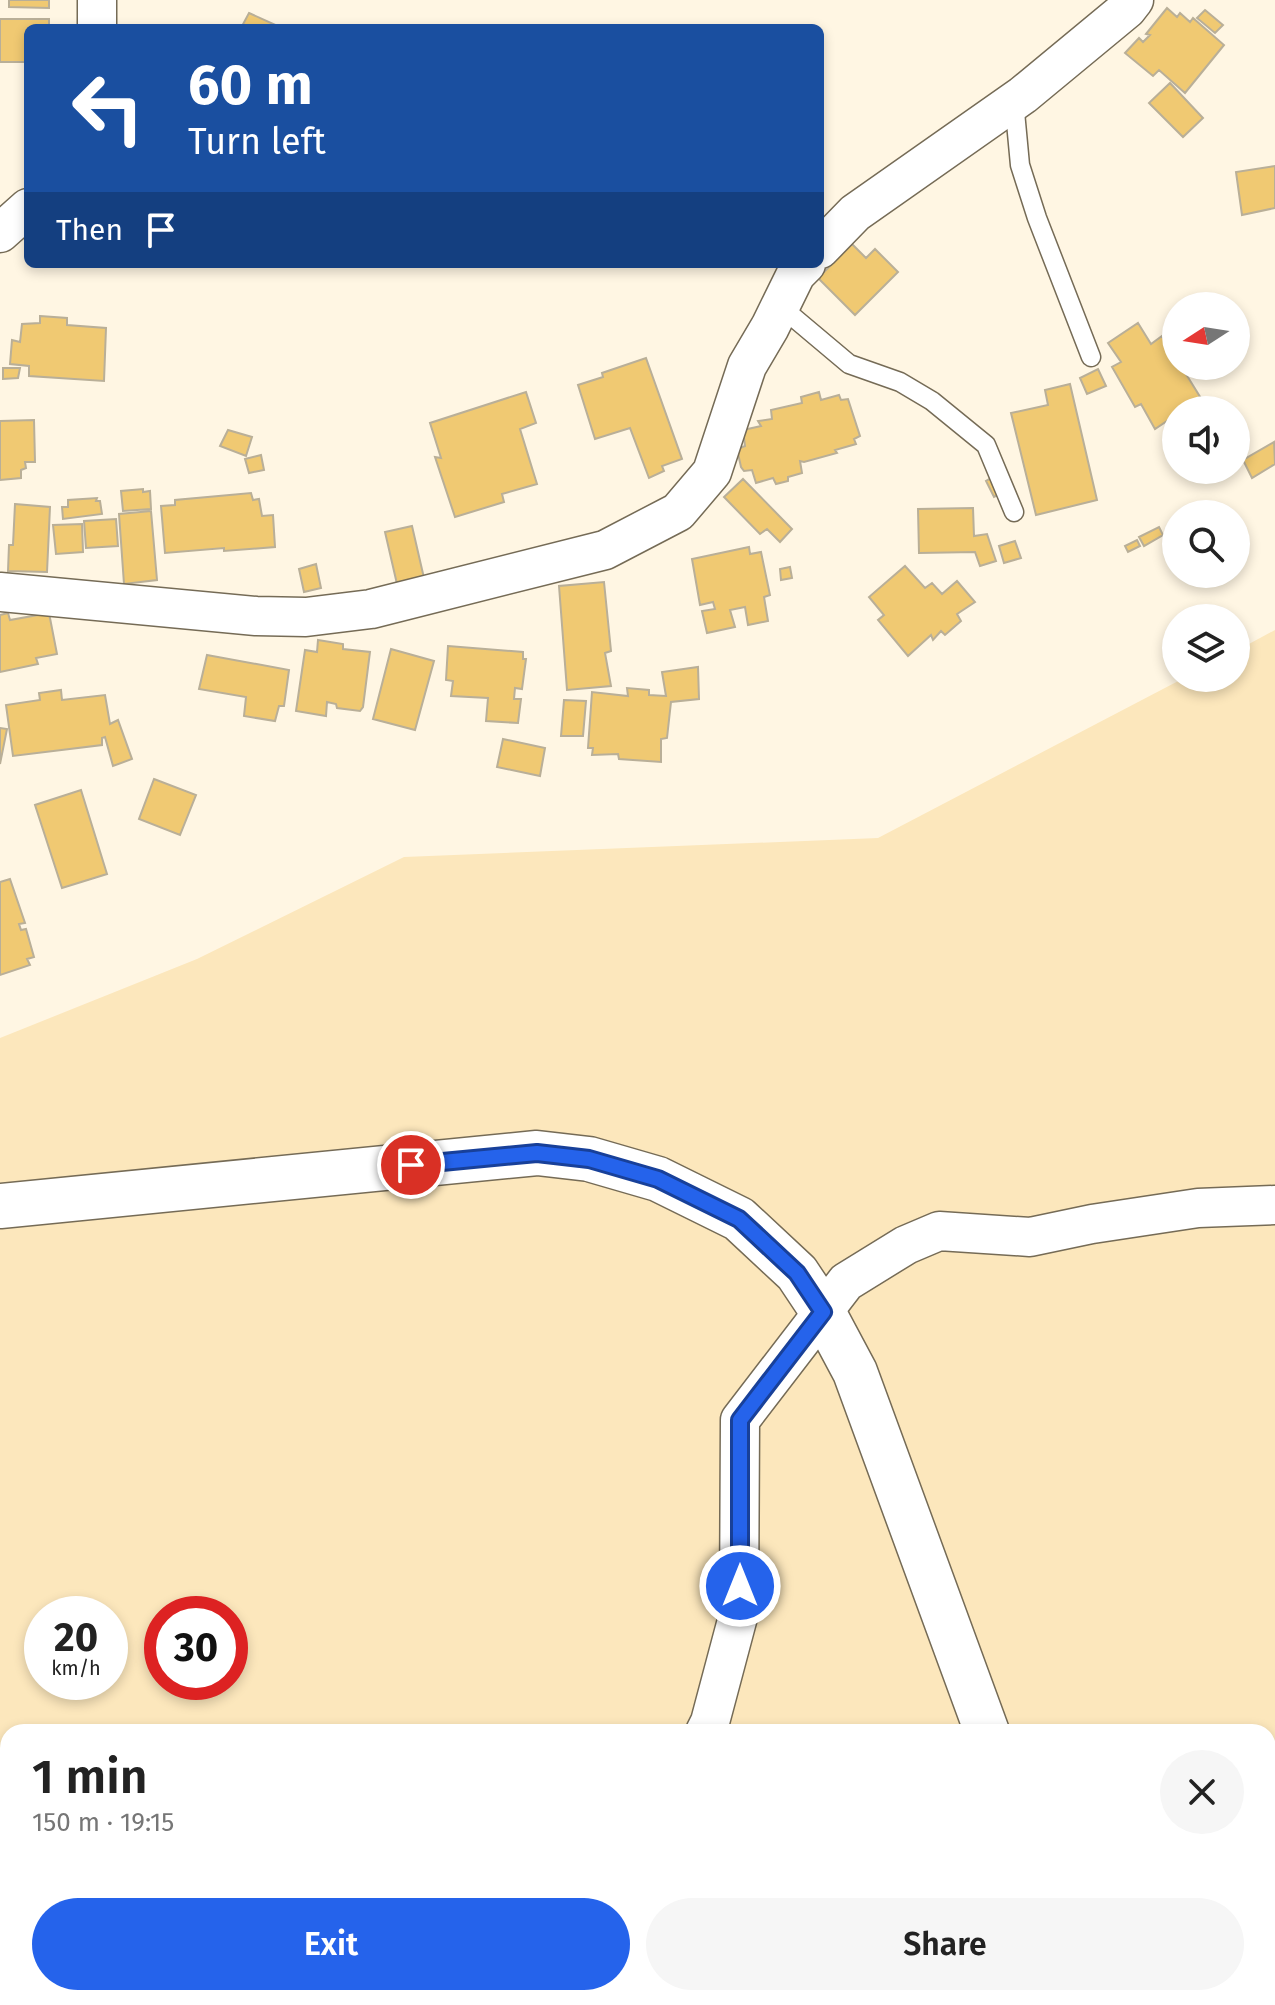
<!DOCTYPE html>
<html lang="en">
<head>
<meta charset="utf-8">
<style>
	body { margin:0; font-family:"Fira Sans",sans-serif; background:#f6f6f6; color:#222; height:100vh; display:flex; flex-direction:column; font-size:30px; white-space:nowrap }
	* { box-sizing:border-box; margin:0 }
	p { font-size:26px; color:#767676 }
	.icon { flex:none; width:44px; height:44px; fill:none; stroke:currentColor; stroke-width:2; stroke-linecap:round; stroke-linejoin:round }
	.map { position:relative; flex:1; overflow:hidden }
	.drawer { position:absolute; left:0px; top:1724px; width:1276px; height:282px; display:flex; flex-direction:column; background:#fff; border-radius:24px 24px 0 0; box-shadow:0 4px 12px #0003 }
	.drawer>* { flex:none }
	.guide { position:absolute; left:24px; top:24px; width:800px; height:244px; border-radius:12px; box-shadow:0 4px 12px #0003; background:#1a4fa0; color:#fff; overflow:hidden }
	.needle { width:52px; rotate:258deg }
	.buttons { position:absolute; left:1162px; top:292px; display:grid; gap:16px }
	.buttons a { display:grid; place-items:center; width:88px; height:88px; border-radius:50%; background:#fff; box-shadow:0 4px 12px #0003; font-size:40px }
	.speed { position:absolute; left:24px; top:1596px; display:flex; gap:16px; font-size:40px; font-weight:700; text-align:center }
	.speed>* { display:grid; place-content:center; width:104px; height:104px; border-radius:50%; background:#fff; box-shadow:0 4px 12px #0003; line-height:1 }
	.speed small { font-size:20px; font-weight:400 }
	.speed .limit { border:12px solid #d22; background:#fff; color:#111 }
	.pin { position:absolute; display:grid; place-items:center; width:68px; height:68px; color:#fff; margin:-34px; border:4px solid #fff; border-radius:50%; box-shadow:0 2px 8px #0007 }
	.me { position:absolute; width:88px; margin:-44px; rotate:0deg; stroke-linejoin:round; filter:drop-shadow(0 0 6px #0008) }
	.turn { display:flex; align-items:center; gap:28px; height:168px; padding:0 32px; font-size:36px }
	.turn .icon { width:104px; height:104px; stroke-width:2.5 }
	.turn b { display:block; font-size:56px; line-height:68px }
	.then { display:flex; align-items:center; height:76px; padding:0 32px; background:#0003; gap:16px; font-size:30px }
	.round { display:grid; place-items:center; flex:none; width:84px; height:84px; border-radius:42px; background:#f6f6f6 }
	.head { display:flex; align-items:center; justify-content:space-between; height:136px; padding:0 32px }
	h1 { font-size:48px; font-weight:600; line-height:60px }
	.action { display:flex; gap:16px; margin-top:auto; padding:16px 32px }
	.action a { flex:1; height:92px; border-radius:48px; background:#2563eb; color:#fff; font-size:32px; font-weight:600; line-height:92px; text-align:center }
	.action a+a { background:#f6f6f6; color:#222 }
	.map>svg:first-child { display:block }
	.green { fill:#fce7bc; fill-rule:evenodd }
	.building { fill:#f0c972; stroke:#b9af98; stroke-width:2 }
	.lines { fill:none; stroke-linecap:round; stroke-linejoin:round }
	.service-casing { stroke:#756b56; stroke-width:21 }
	.minor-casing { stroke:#756b56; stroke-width:41 }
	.tertiary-casing { stroke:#756b56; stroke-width:47 }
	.path { stroke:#8a8376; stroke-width:5; stroke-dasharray:8 4; stroke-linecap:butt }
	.service { stroke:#fff; stroke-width:18 }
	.minor { stroke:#fff; stroke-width:38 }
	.tertiary { stroke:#fff; stroke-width:44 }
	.route-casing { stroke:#184099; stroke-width:20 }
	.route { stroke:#2563eb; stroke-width:14 }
</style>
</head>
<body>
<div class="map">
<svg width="1275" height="2005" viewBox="0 0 1275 2005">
	<rect width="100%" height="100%" fill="#fff6e3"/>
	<path class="green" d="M1275,630V2005H0V1038L197,959L404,857L878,838L1184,678H1236V651ZM42,1614H110V1682H42ZM162,1614H230V1682H162ZM8,1732H1268V1998H8Z"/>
	<path class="building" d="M9,0H49V8L9,7Z
		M1167,8L1177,17L1180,13L1190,22L1193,18L1224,45L1185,93L1159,70L1153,76L1125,53L1139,38L1143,42L1150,35L1146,34Z
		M1205,10L1223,25L1215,33L1197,18Z
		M249,13L282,28H241Z
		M0,19H49V28H28V62H0Z
		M1170,83L1203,118L1183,137L1149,103Z
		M1275,166V208L1242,215L1236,172Z
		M852,244L866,258L875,249L898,272L855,315L818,278Z
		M40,316L67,318V325L106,328L104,381L29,376V366L10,364L12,340L20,342L22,324L40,323Z
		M1138,323L1151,344L1162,336L1176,359V366H1181L1202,400L1197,403L1202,410H1176V422L1173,417L1155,429L1141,404L1135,407L1112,367L1121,362L1108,343Z
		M646,358L682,459L662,466L664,471L649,478L630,428L595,439L578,385L603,377L602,373Z
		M3,368H20L18,378L3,379Z
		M1098,369L1106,386L1087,394L1080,378Z
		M1070,384L1097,500L1036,515L1011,413L1048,405L1045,390Z
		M526,392L536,423L520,429L537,484L502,494L504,502L455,517L435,457L441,458L430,423Z
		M819,392L821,400L839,395L841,400L848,399L860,436L854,439L856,444L835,450L837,453L804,462L800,461L802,473L788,477V481L776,484L773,478L756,483L752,470L744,471L741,467L737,449L745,446L743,430L761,426L758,421L772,419L771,410L802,403L801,397Z
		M34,420L35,462H25L26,468L21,470V478L0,480V421Z
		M228,430L252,437L246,456L220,446Z
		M1274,442L1275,464L1252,478L1243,460Z
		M261,455L264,470L249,473L245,459Z
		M995,476L1002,493L994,497L986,481Z
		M743,479L792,529L780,542L767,529L760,534L724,497Z
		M143,489V492L150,491L151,509L123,511L121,491Z
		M251,493L253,500L259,499L262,516L273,515L275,547L224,551V548L165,553L161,506L175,505V500Z
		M97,498L96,501H100L102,514L63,519L62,507H68V500Z
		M15,504L50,507L47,572L8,571L9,545H13Z
		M973,508L974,536L987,534L996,561L980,566L975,552L919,553L918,509Z
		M151,511L157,580L124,584L119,514Z
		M116,519L118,546L86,548L84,521Z
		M82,524L83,552L56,554L53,525Z
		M412,526L424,578L397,584L385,532Z
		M1159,527L1163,535L1144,546L1139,537Z
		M1137,540L1140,546L1128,552L1125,546Z
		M1015,541L1021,558L1004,563L999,546Z
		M749,547L750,554L761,552L770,595L764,597L768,621L748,625L745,607L730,610L735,627L707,633L702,611L715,609L713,602L700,605L692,559Z
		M316,564L321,588L304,592L299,569Z
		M905,566L925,588L932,583L942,594L957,581L975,602L957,614L961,621L945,635L941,631L933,640L931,635L908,656L878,620L884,615L869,597Z
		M790,567L792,578L781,580L780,569Z
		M604,582L611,651L605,653L611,686L567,690L559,586Z
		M8,613L10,620L49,613L57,654L36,658L38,664L0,672V615Z
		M318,640L343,644V649L370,652L363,707L360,711L337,708L336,704L327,702L326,716L296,711L305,650L317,652Z
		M448,646L523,652V659H526L522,689L515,688L514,699H521L518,723L486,721L488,698L451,696L453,681L446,680Z
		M391,649L434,661L415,730L373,719Z
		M207,655L289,670L284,706H279L275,721L244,716L246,697L199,689Z
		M698,667L699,699L671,702L667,738L661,739V762L619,759L618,754L592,755L593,748H588L592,692L628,696L627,688L649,690V695L666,696L662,672Z
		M61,690L62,700L105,695L110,724L118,720L132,759L113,766L105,737L102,738V745L13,756L6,705L40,700L39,693Z
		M564,700L586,701L583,736H561Z
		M0,728L7,729L0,764Z
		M503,739L545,748L540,776L497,767Z
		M154,779L196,795L180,835L139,819Z
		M81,790L107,874L62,888L35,805Z
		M10,879L25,923L19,924L21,930L26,929L34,957L27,959L30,965L0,975V882Z"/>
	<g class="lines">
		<defs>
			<path id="service" d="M1014,101L1020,165L1037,218L1091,357
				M780,306L849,364L900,382L932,401L986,445L1014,512"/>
			<path id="minor" d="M97,28V0
				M0,233L28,208
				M820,249L855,213L1023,95L1127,9L1134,0
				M0,592L256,616L306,617L371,609L605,550L678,512L712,472L747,366L770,327L796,274L806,264
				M705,1732L710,1722L739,1613L740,1420L846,1282L906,1245L939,1231L1030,1237L1092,1224L1198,1208L1275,1205
				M549,2005L553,1998"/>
			<path id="tertiary" d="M0,1206L537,1153L589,1159L658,1179L739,1219L797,1273L823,1312L855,1372L987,1732
				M1047,2005L1050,1998"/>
		</defs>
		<use href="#service" class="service-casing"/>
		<use href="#minor" class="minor-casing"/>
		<use href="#tertiary" class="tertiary-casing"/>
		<path class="path" d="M0,1764L8,1771
			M106,1998L108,2005"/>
		<use href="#service" class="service"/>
		<use href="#minor" class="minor"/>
		<use href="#tertiary" class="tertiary"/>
	</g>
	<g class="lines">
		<defs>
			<path id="route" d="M411,1165L537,1153L589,1159L658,1179L739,1219L797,1273L823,1312L740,1420V1586"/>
		</defs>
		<use href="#route" class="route-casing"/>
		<use href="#route" class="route"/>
	</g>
</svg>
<div class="buttons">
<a><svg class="needle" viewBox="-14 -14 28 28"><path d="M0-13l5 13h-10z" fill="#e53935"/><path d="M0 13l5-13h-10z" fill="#767676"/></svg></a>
<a><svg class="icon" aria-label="sound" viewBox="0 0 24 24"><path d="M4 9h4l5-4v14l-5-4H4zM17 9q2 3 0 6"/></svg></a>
<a><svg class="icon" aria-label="search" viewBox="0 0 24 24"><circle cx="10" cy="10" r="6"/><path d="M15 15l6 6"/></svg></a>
<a><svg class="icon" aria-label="layers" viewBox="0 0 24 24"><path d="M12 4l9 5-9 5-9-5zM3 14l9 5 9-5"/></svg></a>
</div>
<div class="speed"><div>20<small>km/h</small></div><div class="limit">30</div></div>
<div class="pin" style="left:411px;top:1165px;background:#d93025"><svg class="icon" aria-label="arrive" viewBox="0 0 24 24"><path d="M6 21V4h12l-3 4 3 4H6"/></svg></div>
<svg class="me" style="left:740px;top:1586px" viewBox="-20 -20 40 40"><circle r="17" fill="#2563eb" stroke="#fff" stroke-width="3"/><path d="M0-11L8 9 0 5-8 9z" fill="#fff"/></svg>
<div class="guide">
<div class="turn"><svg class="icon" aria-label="left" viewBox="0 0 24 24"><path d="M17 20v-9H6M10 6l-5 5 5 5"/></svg><div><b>60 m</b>Turn left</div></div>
<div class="then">Then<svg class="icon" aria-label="arrive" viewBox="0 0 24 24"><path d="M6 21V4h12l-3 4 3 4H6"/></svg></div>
</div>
<section class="drawer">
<div class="head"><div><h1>1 min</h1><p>150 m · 19:15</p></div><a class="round"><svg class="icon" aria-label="close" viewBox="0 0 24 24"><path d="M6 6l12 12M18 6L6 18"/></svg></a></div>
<div class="action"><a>Exit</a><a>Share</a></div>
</section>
</div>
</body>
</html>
